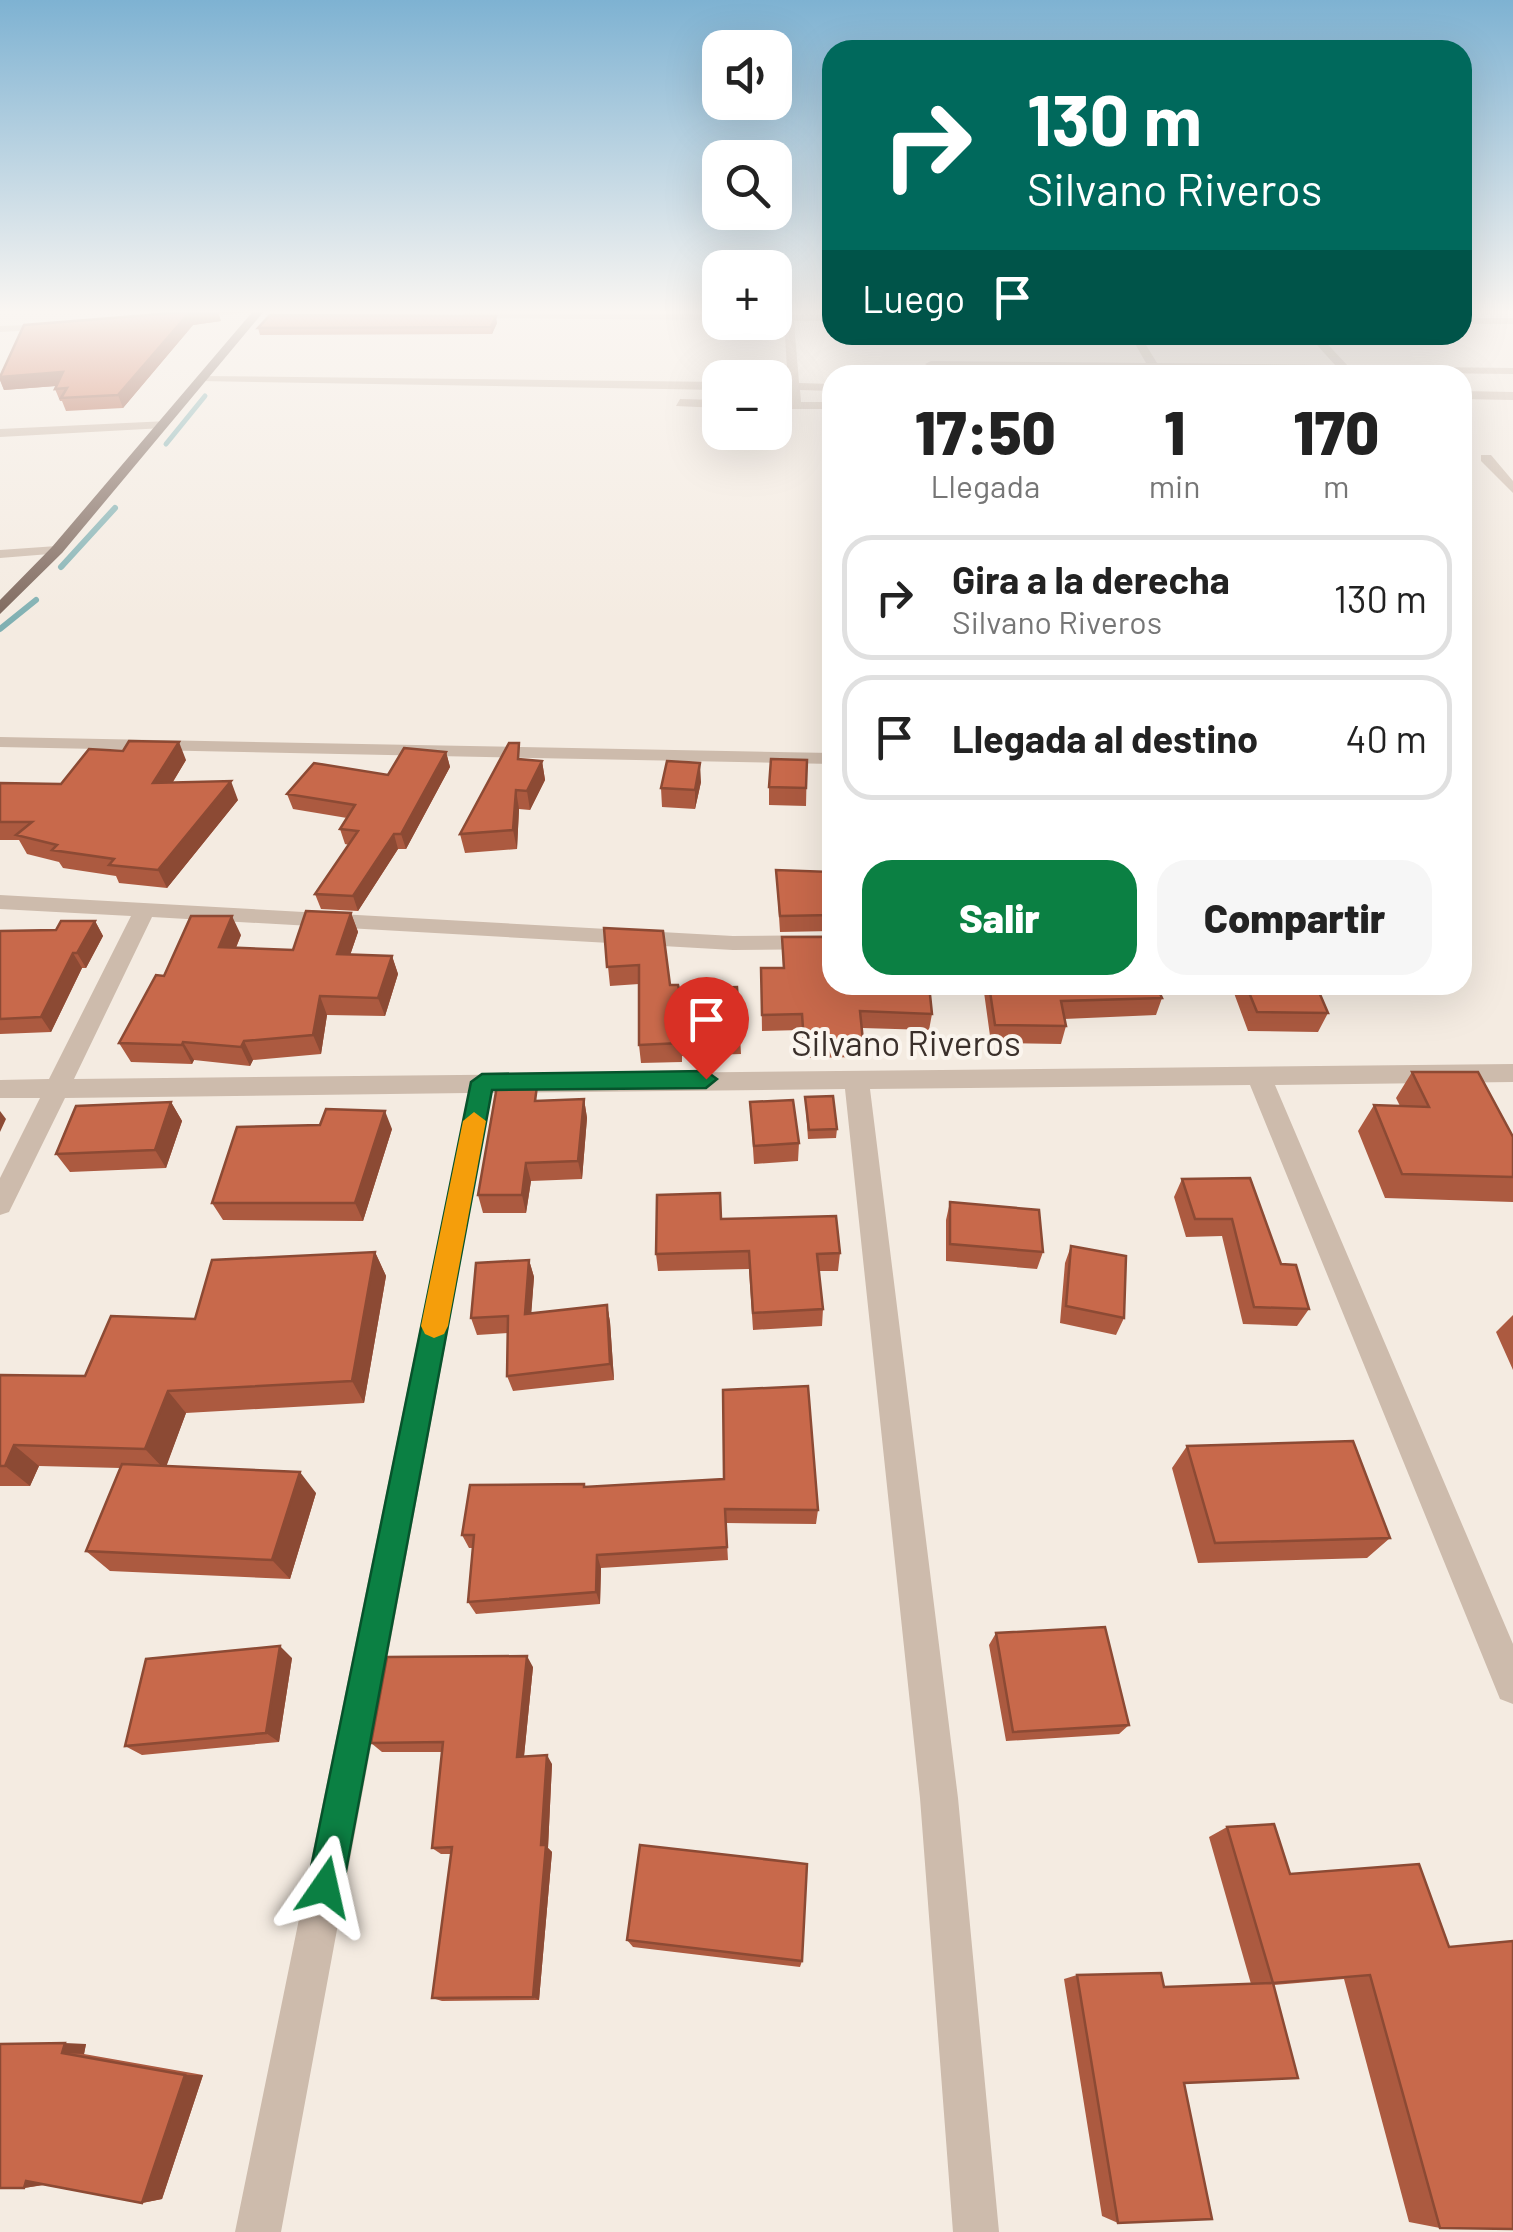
<!DOCTYPE html>
<html lang="es">
<head>
<meta charset="utf-8">
<style>
	body { margin:0; font-family:Barlow,sans-serif; background:#f6f6f6; color:#222; height:100vh; display:flex; flex-direction:column; font-size:38px; white-space:nowrap }
	* { box-sizing:border-box; margin:0 }
	p { font-size:32px; color:#767676 }
	.icon { flex:none; width:55px; height:55px; fill:none; stroke:currentColor; stroke-width:2; stroke-linecap:round; stroke-linejoin:round }
	.map { position:relative; flex:1; overflow:hidden }
	.drawer { position:absolute; left:822px; top:365px; width:650px; height:630px; display:flex; flex-direction:column; background:#fff; border-radius:30px; box-shadow:0 10px 40px #0002 }
	.drawer>* { flex:none }
	.banner { position:absolute; left:822px; top:40px; width:650px; height:305px; border-radius:30px; box-shadow:0 10px 40px #0002; background:#00695c; color:#fff; overflow:hidden }
	.buttons { position:absolute; left:702px; top:30px; display:grid; gap:20px }
	.buttons a { display:grid; place-items:center; width:90px; height:90px; border-radius:20px; background:#fff; box-shadow:0 10px 40px #0002; font-size:50px }
	.pin { position:absolute; display:grid; place-items:center; width:85px; height:85px; color:#fff; margin:-102px -42px; border-radius:50% 50% 50% 0; rotate:-45deg; box-shadow:0 0 10px #0007 }
	.pin .icon { rotate:45deg }
	.me { position:absolute; width:110px; margin:-55px; rotate:11deg; stroke-linejoin:round; filter:drop-shadow(0 0 8px #0008) }
	.turn { display:flex; align-items:center; gap:35px; height:210px; padding:0 40px; font-size:45px }
	.turn .icon { width:130px; height:130px; stroke-width:2.5 }
	.turn b { display:block; font-size:70px; line-height:85px }
	.then { display:flex; align-items:center; height:95px; padding:0 40px; background:#0003; gap:20px; font-size:38px }
	.eta { display:flex; justify-content:space-evenly; align-items:center; height:170px; text-align:center }
	.eta b { font-size:60px; font-weight:800; line-height:70px }
	.button { display:flex; gap:20px; margin-top:auto; padding:20px 40px }
	.button a { flex:1; height:115px; border-radius:30px; background:#0b8043; color:#fff; font-size:40px; font-weight:800; line-height:115px; text-align:center }
	.button a+a { background:#f6f6f6; color:#222 }
	ul { padding:0; list-style:none }
	li { display:flex; align-items:center; gap:30px; height:125px; margin:0 20px 15px; padding:0 20px; border:5px solid #e0e0e0; border-radius:30px }
	li div { flex:1 }
	li b { display:block; font-size:38px }
	li em { font-style:normal }
	.map>svg:first-child { display:block }
	.lines { fill:none; stroke-linecap:round; stroke-linejoin:round }
	.stream-far1 { stroke:#7fb0b2; stroke-width:5 }
	.stream { stroke:#7fb0b2; stroke-width:6 }
	.minor { fill:#cdbbac; fill-rule:evenodd }
	.major { fill:#7d675c; fill-rule:evenodd }
	.wall { fill:#ac5a40 }
	.shaded-wall { fill:#8c4a34 }
	.building { fill:#c8694b; stroke:#8c4a34; stroke-width:2.5 }
	.route { fill:#0b8043; stroke:#07532c; stroke-width:2.5 }
	.slow { fill:#f59e0b }
	.labels { text-anchor:middle; dominant-baseline:central; stroke-width:8; stroke-linejoin:round; paint-order:stroke }
	.street-label { font-size:35px; fill:#3b302b; stroke:#fbf5ee }
</style>
</head>
<body>
<div class="map">
<svg width="1513" height="2232" viewBox="0 0 1513 2232">
	<rect width="100%" height="100%" fill="#f4ebe1"/>
	<g class="lines">
		<path class="stream-far1" d="M166,444L205,396"/>
		<path class="stream" d="M61,567L115,508
			M0,629L36,600"/>
		<path class="minor" d="M224,310L264,311L184,319L179,316Z
			M465,313L720,314V320L461,318Z
			M775,315H832V321H794L799,383L832,384V391L800,390L801,402H832V409H775V401L789,402L788,390H775V382L788,383L784,321H775Z
			M1462,318H1513V324H1462Z
			M59,324L55,329L0,332V326Z
			M1130,335H1140L1157,363L1335,365L1308,335H1319L1348,366L1513,368V374L1161,370L1163,375H1153L1150,370L931,367L925,364L931,361L1146,363Z
			M204,376L720,382V390L200,381Z
			M1462,391L1513,392V400L1462,399Z
			M680,399L720,400V408L676,406Z
			M168,421L164,428L0,437V429Z
			M1481,455H1491L1513,481V493L1481,461Z
			M57,546L64,550L62,553L0,558V550Z
			M0,737L832,753V764L0,747Z
			M0,895L733,936L832,935V949L733,950L152,917L74,1079L1513,1064V1082L1275,1085L1513,1644V1704L1500,1699L1250,1085L870,1089L958,1798L999,2232H953L920,1798L845,1089L492,1093L281,2232H235L468,1093L65,1098L9,1212L0,1215V1178L40,1098H0V1080L49,1079L131,916L0,909Z"/>
		<path class="major" d="M254,310H265L62,553L0,614V600L52,547Z"/>
	</g>
	<path class="wall" d="M206,310H217L221,321L193,325L123,408L66,411L62,401H60L55,389L56,386L4,390L0,380V375Z
		M497,323L492,334L260,335L258,328Z
		M446,752L450,767L406,849H398L358,911L321,909L315,894L349,845L345,844L340,829L347,818L293,809L287,794L388,775Z
		M521,759L542,761L545,780L530,810L519,809L517,849L465,853L460,834Z
		M186,760L173,782L238,800L167,888L119,883L116,876L63,868L59,862L27,854L19,840H0V783L61,784Z
		M807,760L806,806L769,805V787Z
		M832,778V934V931L780,932L776,870L829,872L826,820L827,804Z
		M701,782L695,809L662,807L661,788Z
		M351,913L358,932L350,955L392,956L398,974L385,1016L327,1015L321,1054L253,1060L250,1066L194,1060L192,1064L131,1062L119,1043L164,976L241,935L236,948L293,950Z
		M95,921L103,936L86,968H82L51,1032L0,1034V931L56,930Z
		M604,928L670,985L679,989L740,1035L741,1054L682,1056V1062L641,1063L639,1045V984L610,986Z
		M782,937L932,1014L929,1030L862,1028L863,1041L862,1057L804,1058L801,1030L762,1031L761,968H783Z
		M983,985H1156L1162,998L1156,1015L1064,1019L1066,1026L1061,1044L991,1043Z
		M1231,985H1316L1328,1013L1318,1032L1248,1031Z
		M1412,1072L1513,1137V1202L1385,1198L1358,1131L1374,1105L1400,1106L1396,1098Z
		M805,1097L837,1129L836,1138L808,1139Z
		M584,1099L587,1118L582,1179L531,1181L526,1213H483L478,1195L541,1101Z
		M171,1102L182,1121L166,1168L70,1172L56,1154Z
		M750,1102L799,1143L798,1161L754,1164Z
		M320,1125L392,1129L363,1221L223,1220L212,1203Z
		M1250,1178L1281,1264L1309,1309L1297,1326L1243,1324L1222,1236L1186,1237L1174,1197L1182,1179Z
		M950,1202L1043,1252L1037,1269L946,1261V1220Z
		M721,1219L840,1253L838,1271H819L823,1309L822,1326L753,1330L749,1269L658,1271L656,1254Z
		M1071,1246L1124,1318L1116,1335L1060,1323L1065,1263Z
		M375,1252L386,1276L364,1403L186,1413L166,1466L316,1493L290,1579L110,1571L86,1551L120,1468L39,1466L30,1486H0V1375L85,1376L195,1319Z
		M529,1260L534,1277L531,1313L607,1305L610,1322L614,1380L513,1391L507,1376L508,1333L477,1335L471,1318Z
		M1513,1315V1370L1496,1332Z
		M1187,1446L1390,1538L1367,1558L1198,1563L1172,1468Z
		M585,1487L818,1510L816,1524L726,1523L728,1560L601,1568L600,1604L476,1614L468,1602L473,1548H469L462,1535Z
		M996,1633L1129,1725L1119,1734L1006,1741L989,1645Z
		M292,1658L279,1742L142,1755L125,1746Z
		M533,1667L524,1756L552,1764L548,1848L552,1852L539,2000L442,2001L432,1998L451,1854H441L432,1848L442,1752H382L371,1743Z
		M1227,1827L1290,1874L1419,1864L1440,2228L1409,2222L1344,1979L1274,1985L1184,2083L1118,2223L1102,2216L1064,1979L1077,1975L1164,1987L1251,1984L1209,1837Z
		M627,1940L802,1961L800,1967L633,1947Z
		M0,2044H86L84,2054L203,2075L162,2199L142,2203L44,2185L24,2188Z"/>
	<path class="shaded-wall" d="M211,310H217L221,321L193,325L123,408L118,395L189,313Z
		M496,316L497,323L492,334L491,327Z
		M63,372L68,385L4,390L0,380V377Z
		M179,742L186,760L161,801L153,783Z
		M446,752L450,767L406,849L401,834Z
		M542,761L545,780L530,810L527,791Z
		M700,763L701,782L695,809V790Z
		M231,781L238,800L167,888L158,870Z
		M516,790L519,809L517,849L513,830Z
		M394,834L398,849L358,911L353,896Z
		M351,913L358,932L344,973L337,954Z
		M232,916L241,935L228,966L219,947Z
		M95,921L103,936L86,968L77,953Z
		M73,953L82,968L51,1032L41,1017Z
		M392,956L398,974L385,1016L378,998Z
		M320,996L327,1015L321,1054L313,1035Z
		M244,1041L253,1060L250,1066L241,1047Z
		M183,1042L194,1060L192,1064L182,1045Z
		M584,1099L587,1118L582,1179L578,1161Z
		M171,1102L182,1121L166,1168L155,1150Z
		M0,1111L6,1119L0,1132Z
		M385,1111L392,1129L363,1221L355,1203Z
		M526,1163L531,1181L526,1213L522,1195Z
		M375,1252L386,1276L364,1403L352,1381Z
		M529,1260L534,1277L530,1331L525,1314Z
		M607,1305L610,1322L614,1380L610,1364Z
		M168,1391L186,1413L165,1470L145,1449Z
		M14,1445L39,1466L30,1486L5,1466Z
		M300,1472L316,1493L290,1579L272,1560Z
		M597,1555L601,1568L600,1604L596,1592Z
		M280,1646L292,1658L279,1742L266,1733Z
		M527,1656L533,1667L523,1766L517,1757Z
		M547,1755L552,1764L548,1848L552,1852L539,2000L533,1997Z
		M65,2043L86,2044L84,2054L62,2053Z
		M185,2075H203L162,2199L142,2203Z
		M26,2181L48,2184L24,2188Z"/>
	<path class="building" d="M211,310L189,313L118,395L61,398L67,388L55,389L63,372L0,377L24,325Z
		M270,315L496,316L491,327L258,328Z
		M129,741L179,742L153,783L231,781L158,870L109,865L114,859L52,850L57,845L16,835L32,822H0V783L61,784L89,749L123,751Z
		M509,743H519L518,759L542,761L527,791L516,790L513,830L460,834Z
		M404,748L446,752L401,834H394L353,896L315,894L358,831L340,829L355,805L287,794L314,763L388,775Z
		M771,759L807,760L806,788L769,787Z
		M667,761L700,763L695,790L661,788Z
		M830,777L832,778V915L780,916L776,870L831,872L827,804Z
		M306,911L351,913L337,954L392,956L378,998L320,996L313,1035L244,1041L241,1047L183,1042L182,1045L119,1043L156,975L164,976L191,916H232L219,947L293,950Z
		M61,921H95L77,953H73L41,1017L0,1019V931L56,930Z
		M604,928L663,931L670,985H678L679,989L737,987L740,1035L681,1037V1043L639,1045V965L607,967Z
		M782,937H832V985H929L932,1014L860,1011L863,1041L804,1042L802,1014L762,1015L761,968H784Z
		M989,985H1156L1162,998L1061,1001L1066,1026L995,1025Z
		M1246,985H1316L1328,1013L1257,1012Z
		M1412,1072H1478L1513,1137V1177L1402,1174L1374,1105L1429,1107Z
		M497,1086H537L535,1101L584,1099L578,1161L526,1163L522,1195H478Z
		M833,1096L837,1129L809,1130L805,1097Z
		M793,1100L799,1143L754,1146L750,1102Z
		M171,1102L155,1150L56,1154L76,1106Z
		M326,1109L385,1111L355,1203H212L237,1127L320,1125Z
		M1250,1178L1281,1264L1296,1265L1309,1309L1254,1307L1232,1219H1195L1182,1179Z
		M720,1193L721,1219L836,1216L840,1253L817,1254L823,1309L753,1313L749,1251L656,1254L657,1195Z
		M950,1202L1039,1210L1043,1252L950,1244Z
		M1071,1246L1126,1256L1124,1318L1066,1306Z
		M375,1252L352,1381L168,1391L145,1449L14,1445L5,1466H0V1375L85,1376L111,1316L195,1319L212,1260Z
		M529,1260L525,1314L607,1305L610,1364L507,1376L508,1316L471,1318L476,1263Z
		M808,1386L818,1510L725,1509L727,1547L597,1555L596,1592L468,1602L474,1535H462L470,1485L584,1484V1487L724,1479L723,1390Z
		M1353,1441L1390,1538L1215,1543L1187,1446Z
		M122,1464L300,1472L272,1560L86,1551Z
		M1105,1627L1129,1725L1013,1732L996,1633Z
		M280,1646L266,1733L125,1746L146,1659Z
		M527,1656L517,1757L547,1755L541,1845H546L533,1997L432,1998L452,1847L432,1848L443,1742L371,1743L387,1657Z
		M1274,1824L1290,1874L1419,1864L1449,1947L1513,1941V2229L1440,2228L1370,1975L1273,1983L1227,1827Z
		M640,1845L807,1864L802,1961L627,1940Z
		M1161,1973L1164,1987L1273,1983L1298,2078L1184,2083L1212,2219L1118,2223L1077,1975Z
		M65,2043L62,2053L185,2075L142,2203L26,2181L24,2188H0V2044Z"/>
	<linearGradient id="sky" x2="0" y2="1"><stop stop-color="#7eb2d2"/><stop offset="0.5" stop-color="#faf6f2"/><stop offset="1" stop-color="#faf6f2" stop-opacity="0"/></linearGradient>
	<rect width="1513" height="623" fill="url(#sky)"/>
	<path class="route" d="M706,1071L717,1079L706,1088L492,1090L343,1887L338,1900L325,1905L313,1900L307,1887L471,1082L482,1074Z"/>
	<path class="slow" d="M474,1112L486,1121L448,1326L444,1334L434,1338L425,1334L421,1326L463,1121Z"/>
	<g class="labels">
		<g class="street-label">
			<text x="906" y="1042">Silvano Riveros</text>
		</g>
	</g>
</svg>
<div class="buttons">
<a><svg class="icon" aria-label="sound" viewBox="0 0 24 24"><path d="M4 9h4l5-4v14l-5-4H4zM17 9q2 3 0 6"/></svg></a>
<a><svg class="icon" aria-label="search" viewBox="0 0 24 24"><circle cx="10" cy="10" r="6"/><path d="M15 15l6 6"/></svg></a>
<a>+</a>
<a>−</a>
</div>
<div class="pin" style="left:706px;top:1079px;background:#d93025"><svg class="icon" aria-label="arrive" viewBox="0 0 24 24"><path d="M6 21V4h12l-3 4 3 4H6"/></svg></div>
<svg class="me" style="left:325px;top:1887px" viewBox="-20 -20 40 40"><path d="M0-17L14 15 0 8-14 15z" fill="#0b8043" stroke="#fff" stroke-width="4"/></svg>
<div class="banner">
<div class="turn"><svg class="icon" aria-label="right" viewBox="0 0 24 24"><path d="M7 20v-9h11M14 6l5 5-5 5"/></svg><div><b>130 m</b>Silvano Riveros</div></div>
<div class="then">Luego<svg class="icon" aria-label="arrive" viewBox="0 0 24 24"><path d="M6 21V4h12l-3 4 3 4H6"/></svg></div>
</div>
<section class="drawer">
<div class="eta">
<div><b>17:50</b><p>Llegada</p></div>
<div><b>1</b><p>min</p></div>
<div><b>170</b><p>m</p></div>
</div>
<ul>
<li><svg class="icon" aria-label="right" viewBox="0 0 24 24"><path d="M7 20v-9h11M14 6l5 5-5 5"/></svg><div><b>Gira a la derecha</b><p>Silvano Riveros</p></div><em>130 m</em></li>
<li><svg class="icon" aria-label="arrive" viewBox="0 0 24 24"><path d="M6 21V4h12l-3 4 3 4H6"/></svg><div><b>Llegada al destino</b></div><em>40 m</em></li>
</ul>
<div class="button"><a>Salir</a><a>Compartir</a></div>
</section>
</div>
</body>
</html>
